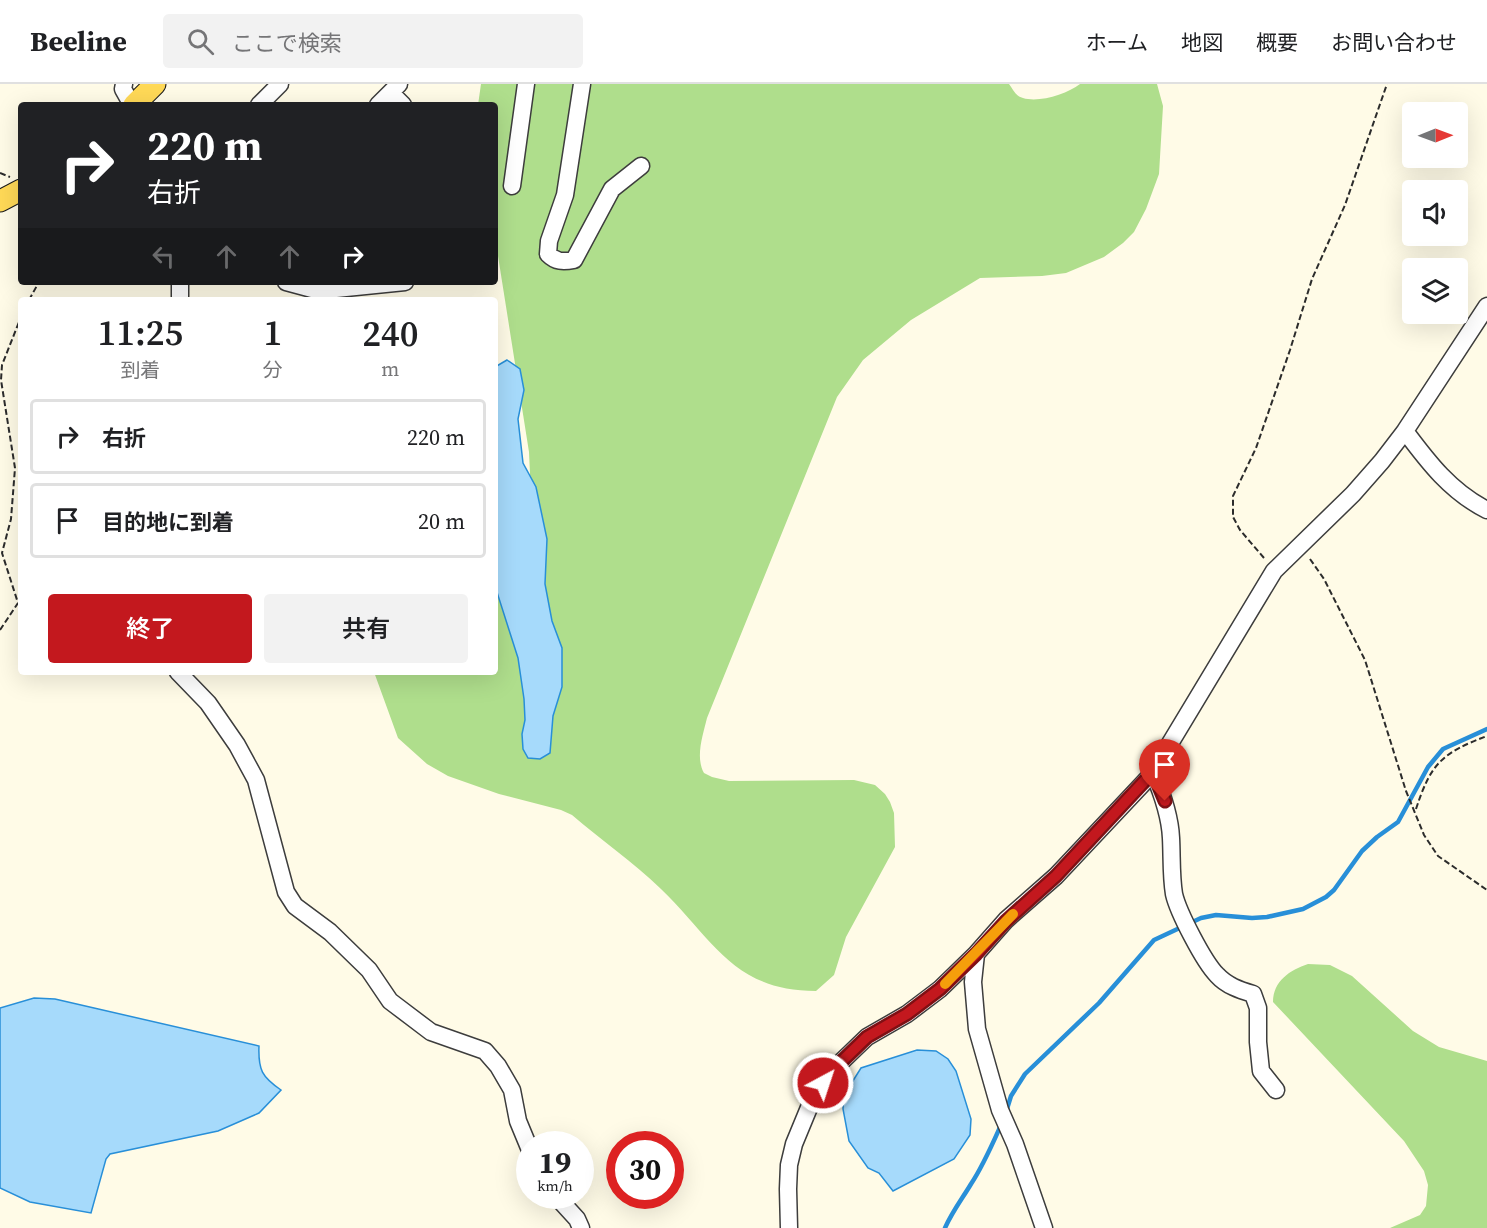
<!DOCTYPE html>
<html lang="ja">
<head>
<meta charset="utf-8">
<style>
	body { margin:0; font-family:"Source Serif 4","Noto Sans JP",serif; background:#f2f2f2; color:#202124; height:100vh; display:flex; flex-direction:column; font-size:22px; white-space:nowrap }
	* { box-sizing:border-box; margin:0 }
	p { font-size:20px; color:#757577 }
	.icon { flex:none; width:33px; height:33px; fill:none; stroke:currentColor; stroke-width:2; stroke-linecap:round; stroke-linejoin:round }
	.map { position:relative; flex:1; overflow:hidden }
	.side { position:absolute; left:18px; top:213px; width:480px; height:378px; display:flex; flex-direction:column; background:#fff; border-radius:6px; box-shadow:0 6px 24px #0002 }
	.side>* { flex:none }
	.guide { position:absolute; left:18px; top:18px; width:480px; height:183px; border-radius:6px; box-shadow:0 6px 24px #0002; background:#202124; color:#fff; overflow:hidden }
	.needle { width:39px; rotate:89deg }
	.fabs { position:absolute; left:1402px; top:18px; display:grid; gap:12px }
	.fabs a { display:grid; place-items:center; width:66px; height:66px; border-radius:6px; background:#fff; box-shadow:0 6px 24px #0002; font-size:30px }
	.speed { position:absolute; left:516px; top:1047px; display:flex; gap:12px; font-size:30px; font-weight:700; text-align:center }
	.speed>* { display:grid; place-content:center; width:78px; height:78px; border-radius:50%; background:#fff; box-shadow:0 6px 24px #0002; line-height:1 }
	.speed small { font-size:15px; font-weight:400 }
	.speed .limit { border:9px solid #d22; background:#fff; color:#111 }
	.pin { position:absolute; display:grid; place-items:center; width:51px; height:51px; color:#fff; margin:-62px -26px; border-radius:50% 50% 50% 0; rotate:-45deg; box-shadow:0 0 6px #0007 }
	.pin .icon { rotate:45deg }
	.me { position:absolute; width:66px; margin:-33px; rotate:40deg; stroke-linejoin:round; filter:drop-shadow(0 0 4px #0008) }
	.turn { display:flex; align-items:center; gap:21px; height:126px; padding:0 30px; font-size:27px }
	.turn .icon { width:78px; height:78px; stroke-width:2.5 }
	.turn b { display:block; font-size:42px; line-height:51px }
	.lanes { display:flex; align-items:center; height:57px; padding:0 30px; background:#0003; justify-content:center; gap:30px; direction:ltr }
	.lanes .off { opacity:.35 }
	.eta { display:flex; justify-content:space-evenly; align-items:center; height:102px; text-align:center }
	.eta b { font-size:36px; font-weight:600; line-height:42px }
	.action { display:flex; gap:12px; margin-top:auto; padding:12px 30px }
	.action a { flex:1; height:69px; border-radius:6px; background:#c3181e; color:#fff; font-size:24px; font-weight:600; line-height:69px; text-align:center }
	.action a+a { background:#f2f2f2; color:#202124 }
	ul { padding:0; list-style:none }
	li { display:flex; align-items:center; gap:18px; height:75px; margin:0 12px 9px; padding:0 18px; border:3px solid #e0e0e0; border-radius:6px }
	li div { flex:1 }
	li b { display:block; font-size:22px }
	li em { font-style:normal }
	header { display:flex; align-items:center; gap:36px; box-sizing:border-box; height:84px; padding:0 30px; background:#fff; border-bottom:2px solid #e0e0e0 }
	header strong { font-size:28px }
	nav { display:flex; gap:33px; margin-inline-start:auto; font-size:21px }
	.search { width:420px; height:54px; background:#f2f2f2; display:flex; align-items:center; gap:15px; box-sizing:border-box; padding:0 21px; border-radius:6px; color:#757577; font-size:22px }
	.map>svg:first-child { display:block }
	.forest { fill:#afde8c }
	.water { fill:#a6dafb; stroke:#288fd8; stroke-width:1.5 }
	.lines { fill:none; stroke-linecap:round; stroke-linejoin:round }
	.stream { stroke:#288fd8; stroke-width:4.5 }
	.minor-casing { stroke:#3d3d3d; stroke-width:19 }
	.major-casing { stroke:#1b1b1b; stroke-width:23 }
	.path { stroke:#2c2c2c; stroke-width:2; stroke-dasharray:6 3; stroke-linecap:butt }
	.minor { stroke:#fff; stroke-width:16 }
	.major { stroke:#ffd957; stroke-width:21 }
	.route-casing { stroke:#7f1014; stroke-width:15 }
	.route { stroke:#c3181e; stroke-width:10 }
	.slow { stroke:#f59e0b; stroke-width:10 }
</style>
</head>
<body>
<header>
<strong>Beeline</strong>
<div class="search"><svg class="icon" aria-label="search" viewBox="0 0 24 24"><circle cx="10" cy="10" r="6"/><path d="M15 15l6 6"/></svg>ここで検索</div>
<nav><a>ホーム</a><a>地図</a><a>概要</a><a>お問い合わせ</a></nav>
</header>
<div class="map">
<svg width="1487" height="1144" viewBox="0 0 1487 1144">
	<rect width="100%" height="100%" fill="#fffbe7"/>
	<path class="forest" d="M481,0H1009C1013,5 1016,13 1023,14C1039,19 1067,10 1080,0H1157L1163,22L1159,90L1146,125L1134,148L1123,159L1104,173L1066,189L1042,192L980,194L911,236L863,276L837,313L707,634C703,651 695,673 704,689L712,693L729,697L854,696L875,701L885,710L890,718L894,729L895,763L846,853L834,891L816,907C733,907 713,855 661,805C633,778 601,756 572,731L561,726L499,710L448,692L427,680L398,654L374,588H495V442L531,412L529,368L495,153V21H478Z
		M1308,880L1330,881L1352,892L1413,947L1439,963L1487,977V1144H1390L1420,1131L1426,1122L1428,1101L1424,1087L1404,1057L1273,918C1273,897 1290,886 1308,880Z"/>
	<path class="water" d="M507,276L520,285L524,306L518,335L523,379L536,403L547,455L545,500L552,537L562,564V603L553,632L550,669L540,675L528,674L523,665L522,650L525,636L524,615L518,574L495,502V283Z
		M34,914L55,915L259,962C258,986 262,993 281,1006L259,1029L218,1047L110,1070L106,1075L91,1129L30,1118L0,1104V924Z
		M917,966L936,967L948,975L956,987L971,1035L970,1051L954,1075L893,1107L879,1089L868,1084L849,1057L843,1025L844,1011L861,984Z"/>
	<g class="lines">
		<path class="stream" d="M1006,1028L1011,1012L1025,990L1099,919L1154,856L1201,834L1216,831L1252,834L1267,833L1303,825L1326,813L1334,806L1362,767L1377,753L1398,738L1428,683L1443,665L1487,645
			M945,1144C952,1128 962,1115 971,1100C983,1082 992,1061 1001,1041"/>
		<defs>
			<path id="minor" d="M124,0L123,5L132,21
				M582,0L565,111L549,157L548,170C556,178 563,178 574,176L612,105L641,82
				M391,9L403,21
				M259,21L280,0
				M378,21L399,0
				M512,102L526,0
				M180,198V216
				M286,198L312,205L318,199
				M312,205L326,206L405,198
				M1405,347C1428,378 1451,408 1487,426
				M178,588L208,619L237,661L256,696L286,808L295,822L330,848L369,886L390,917L431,948L485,967L498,982L512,1006L518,1037L530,1066
				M1153,688C1162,709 1170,731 1171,754C1172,773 1171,792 1174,810C1178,828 1204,878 1217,891C1227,902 1240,906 1253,910L1258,924V958L1261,987L1276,1006
				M976,870L973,898L977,945L1000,1026L1015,1060L1044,1144
				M556,1112L577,1135L581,1144
				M789,1144L788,1105L789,1081L794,1060L813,1014L823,999L840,979L867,953L907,930L940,905L976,870L1006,836L1056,792L1151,691L1274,487L1353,410L1382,377L1405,347L1487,222"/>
			<path id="major" d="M134,21L155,0
				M0,117L21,106"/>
		</defs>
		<use href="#minor" class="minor-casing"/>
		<use href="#major" class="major-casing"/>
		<path class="path" d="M0,89L10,93
			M29,216L39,198
			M1264,474L1240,446L1233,433V412L1256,364L1290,266L1312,195L1345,121L1387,0
			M1310,475L1324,495L1365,576L1406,707L1424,751L1438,772L1487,806
			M0,546L18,519L2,469L11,435L15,384L1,296L2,281L21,233
			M1416,725C1431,679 1442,669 1487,652"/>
		<use href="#minor" class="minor"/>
		<use href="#major" class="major"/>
	</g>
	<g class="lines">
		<defs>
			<path id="route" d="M823,999L840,979L867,953L907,930L940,905L976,870L1006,837L1056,792L1153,688L1165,717"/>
		</defs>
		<use href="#route" class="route-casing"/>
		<use href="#route" class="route"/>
		<path class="slow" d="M945,900L1013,830"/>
	</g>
</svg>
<div class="fabs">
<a><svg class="needle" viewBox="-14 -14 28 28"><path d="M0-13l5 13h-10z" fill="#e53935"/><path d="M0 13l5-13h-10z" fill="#757577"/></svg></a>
<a><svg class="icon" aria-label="sound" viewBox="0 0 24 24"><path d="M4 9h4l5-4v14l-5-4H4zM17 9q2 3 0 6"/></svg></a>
<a><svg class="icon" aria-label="layers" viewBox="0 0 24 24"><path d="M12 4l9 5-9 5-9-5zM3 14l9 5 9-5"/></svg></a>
</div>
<div class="speed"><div>19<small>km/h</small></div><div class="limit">30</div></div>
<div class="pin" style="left:1165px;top:717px;background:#d93025"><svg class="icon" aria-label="arrive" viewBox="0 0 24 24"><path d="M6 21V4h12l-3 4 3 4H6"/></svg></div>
<svg class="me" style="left:823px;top:999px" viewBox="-20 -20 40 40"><circle r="17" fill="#c3181e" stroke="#fff" stroke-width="3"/><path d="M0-11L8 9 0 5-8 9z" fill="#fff"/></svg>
<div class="guide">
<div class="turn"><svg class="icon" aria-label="right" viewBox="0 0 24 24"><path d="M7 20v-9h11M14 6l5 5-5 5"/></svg><div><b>220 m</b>右折</div></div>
<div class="lanes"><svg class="icon off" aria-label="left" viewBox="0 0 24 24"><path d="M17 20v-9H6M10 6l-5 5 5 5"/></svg><svg class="icon off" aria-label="ahead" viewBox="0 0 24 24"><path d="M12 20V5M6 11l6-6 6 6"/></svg><svg class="icon off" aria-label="ahead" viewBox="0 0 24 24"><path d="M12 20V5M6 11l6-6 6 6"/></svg><svg class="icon" aria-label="right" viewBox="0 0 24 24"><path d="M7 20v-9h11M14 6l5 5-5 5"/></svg></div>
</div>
<section class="side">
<div class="eta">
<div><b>11:25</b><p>到着</p></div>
<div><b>1</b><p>分</p></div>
<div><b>240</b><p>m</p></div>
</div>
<ul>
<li><svg class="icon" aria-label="right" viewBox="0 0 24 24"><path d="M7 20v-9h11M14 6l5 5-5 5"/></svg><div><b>右折</b></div><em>220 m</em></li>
<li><svg class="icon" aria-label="arrive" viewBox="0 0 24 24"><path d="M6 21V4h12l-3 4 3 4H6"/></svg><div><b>目的地に到着</b></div><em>20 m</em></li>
</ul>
<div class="action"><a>終了</a><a>共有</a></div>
</section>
</div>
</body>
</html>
